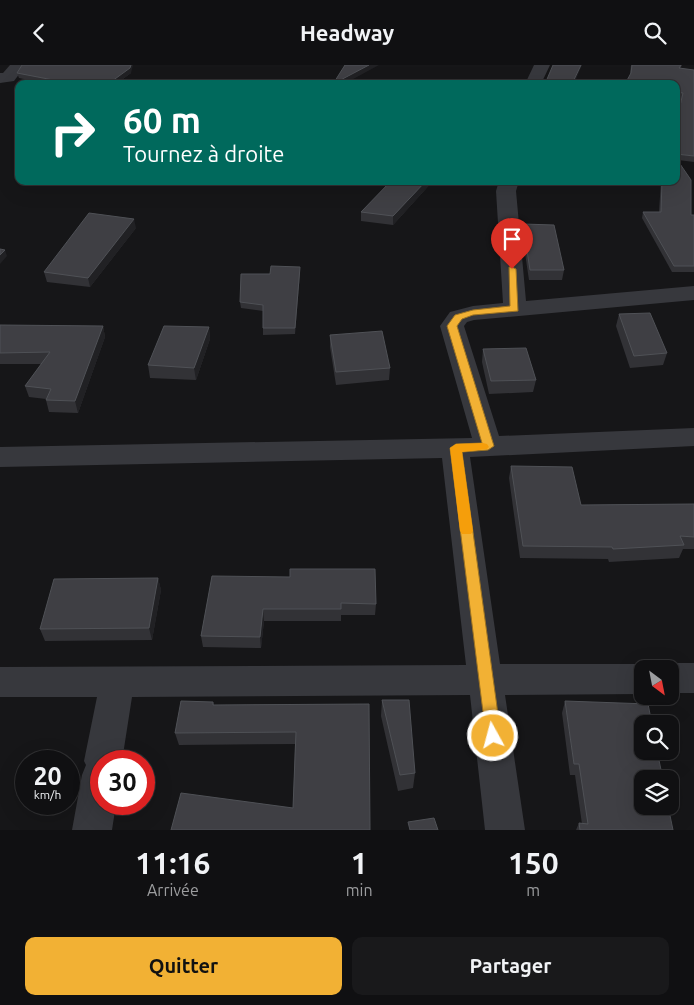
<!DOCTYPE html>
<html lang="fr">
<head>
<meta charset="utf-8">
<style>
	body { margin:0; font-family:Ubuntu,sans-serif; background:#19191b; color:#f1f3f6; height:100vh; display:flex; flex-direction:column; font-size:19px; white-space:nowrap }
	* { box-sizing:border-box; margin:0 }
	p { font-size:16px; color:#9c9d9f }
	.icon { flex:none; width:28px; height:28px; fill:none; stroke:currentColor; stroke-width:2; stroke-linecap:round; stroke-linejoin:round }
	.map { position:relative; height:765px; overflow:hidden }
	.drawer { display:flex; flex-direction:column; background:#101012; flex:1 }
	.drawer>* { flex:none }
	.guide { position:absolute; left:15px; top:15px; width:665px; height:105px; border-radius:10px; box-shadow:0 5px 20px #0002,0 0 0 1px #303032; background:#00695c; color:#fff; overflow:hidden }
	.needle { width:32px; rotate:148deg }
	.controls { position:absolute; left:634px; top:595px; display:grid; gap:10px }
	.controls a { display:grid; place-items:center; width:45px; height:45px; border-radius:10px; background:#101012; box-shadow:0 5px 20px #0002,0 0 0 1px #303032; font-size:25px }
	.speed { position:absolute; left:15px; top:685px; display:flex; gap:10px; font-size:25px; font-weight:700; text-align:center }
	.speed>* { display:grid; place-content:center; width:65px; height:65px; border-radius:50%; background:#101012; box-shadow:0 5px 20px #0002,0 0 0 1px #303032; line-height:1 }
	.speed small { font-size:12px; font-weight:400 }
	.speed .limit { border:8px solid #d22; background:#fff; color:#111 }
	.pin { position:absolute; display:grid; place-items:center; width:42px; height:42px; color:#fff; margin:-51px -21px; border-radius:50% 50% 50% 0; rotate:-45deg; box-shadow:0 0 5px #0007 }
	.pin .icon { rotate:45deg }
	.me { position:absolute; width:55px; margin:-28px; rotate:353deg; stroke-linejoin:round; filter:drop-shadow(0 0 4px #0008) }
	.turn { display:flex; align-items:center; gap:18px; height:105px; padding:0 25px; font-size:22px }
	.turn .icon { width:65px; height:65px; stroke-width:2.5 }
	.turn b { display:block; font-size:35px; line-height:42px }
	.eta { display:flex; justify-content:space-evenly; align-items:center; height:85px; text-align:center }
	.eta b { font-size:30px; font-weight:700; line-height:35px }
	.primary-button { display:flex; gap:10px; margin-top:auto; padding:10px 25px }
	.primary-button a { flex:1; height:58px; border-radius:10px; background:#f2b134; color:#111; font-size:20px; font-weight:700; line-height:58px; text-align:center }
	.primary-button a+a { background:#19191b; color:#f1f3f6 }
	header { display:flex; justify-content:space-between; align-items:center; height:65px; padding:0 25px; background:#101012; font-size:22px; font-weight:700 }
	.map>svg:first-child { display:block }
	.lines { fill:none; stroke-linecap:round; stroke-linejoin:round }
	.minor { fill:#37383d; fill-rule:evenodd }
	.wall { fill:#323236 }
	.shaded-wall { fill:#212124 }
	.building { fill:#3f3f44; stroke:#4f5156 }
	.route { fill:#f2b134; stroke:#9d7322 }
	.slow { fill:#f59e0b }
</style>
</head>
<body>
<header><svg class="icon" aria-label="back" viewBox="0 0 24 24"><path d="M15 5l-7 7 7 7"/></svg>Headway<svg class="icon" aria-label="search" viewBox="0 0 24 24"><circle cx="10" cy="10" r="6"/><path d="M15 15l6 6"/></svg></header>
<div class="map">
<svg width="694" height="765" viewBox="0 0 694 765">
	<rect width="100%" height="100%" fill="#161618"/>
	<g class="lines">
		<path class="minor" d="M10,0H26L14,16L0,18V8H3Z
			M534,0H550L541,19H525Z
			M499,116H519L516,126L526,236L694,221V235L474,255L467,257L464,261L499,371L694,363V381L470,392L500,599H642L655,604H642V629L505,630L525,765H485L470,630L132,632L122,696H101V739H116L112,765H72L82,710L86,700L84,696L97,632H0V602L466,600L442,393L0,402V382L472,373L440,261L450,247L473,241L503,238L496,126Z
			M670,598H694V628H670V604H657Z"/>
	</g>
	<path class="wall" d="M631,0H682L680,4L694,5V97L678,95L691,150H694V207H672L642,153L643,147H659L661,116H676V57L682,34L676,33V19L630,9Z
		M17,8H131L116,19H48L19,13Z
		M433,116L393,160L361,156V147Z
		M523,159L564,205L562,215H529L522,168Z
		M136,163L90,222L47,217L44,207Z
		M300,208L295,269L263,270V246L241,243L240,237Z
		M619,249L667,288L663,300L630,303L616,261Z
		M0,260L103,261L105,272L78,348L49,347L46,335V334L29,332L25,321L42,299H0Z
		M209,262L210,274L196,315L150,313L148,300Z
		M330,270L390,303L389,315L336,320L330,282Z
		M483,284L536,315L533,327L489,329L482,297Z
		M511,401L581,440L694,439V484H683L679,493L609,497L608,494L520,493L509,413Z
		M212,511L376,539L375,550H341V556H264L261,583L203,582L201,571Z
		M158,513L161,525L152,575L45,576L40,564Z
		M382,635L415,708L413,723L398,726L381,651Z
		M565,636L673,765H576L579,758L582,759L575,710H570L562,648Z
		M213,637L214,640L369,639L293,743L295,679L179,680L175,668Z"/>
	<path class="shaded-wall" d="M131,0H133L131,8L116,19H108Z
		M369,0H379L344,19H334Z
		M581,0H582L574,19H572Z
		M426,116H433L393,160V151Z
		M134,154L136,163L90,222L88,213Z
		M5,185L7,191L0,199V190Z
		M300,202V208L295,269V263Z
		M103,261L105,272L78,348L75,336Z
		M209,262L210,274L196,315L194,303Z
		M158,513L161,525L152,575L149,563Z
		M263,544L264,556L261,583L260,572Z"/>
	<path class="building" d="M22,0H131L130,3L108,19H74L17,8Z
		M345,0H369L333,19Z
		M553,0H581L572,19H545Z
		M632,0H681L679,3L694,5V91L676,89V58L683,28L676,27V19H625L631,8Z
		M676,93L691,115V150H694V201H674L643,147H661L662,116H676Z
		M391,116H426L393,151L361,147Z
		M89,148L134,154L88,213L44,207Z
		M523,159L554,160L564,205H530Z
		M0,184L5,185L0,190Z
		M271,201L300,202L295,263H263V240L240,237L241,209H270Z
		M650,248L667,288L634,291L619,249Z
		M0,260L103,261L75,336L46,335L51,324L25,321L50,287L0,288Z
		M164,261L209,262L194,303L148,300Z
		M382,266L390,303L336,307L330,270Z
		M526,283L536,315L491,316L483,284Z
		M511,401L572,402L581,440L694,439V472L680,471L684,480L613,484L612,482L523,481Z
		M290,504H375L376,539L341,538V544H263L260,572L201,571L212,511L290,512Z
		M158,513L149,563L40,564L54,514Z
		M382,635H409L415,708L400,710Z
		M181,636L213,637V640L369,639L370,765H171L181,728L293,743L296,667L175,668Z
		M565,636L648,639L652,659H642V686H657L663,714H642V741H668L673,765H580L579,758L588,759L579,699H574Z
		M434,753L438,765H410L408,757Z"/>
	<path class="route" d="M509,202H512L516,204L518,246L473,250L462,254L457,261L494,381L488,385L462,387L501,671L499,676L493,678L488,676L486,671L450,383L456,379L482,378L447,261L455,250L473,245L510,241Z"/>
	<path class="slow" d="M483,378L487,379L489,382L487,384L462,387L473,466L471,469H462L460,466L450,383L456,379Z"/>
</svg>
<div class="controls">
<a><svg class="needle" viewBox="-14 -14 28 28"><path d="M0-13l5 13h-10z" fill="#e53935"/><path d="M0 13l5-13h-10z" fill="#9c9d9f"/></svg></a>
<a><svg class="icon" aria-label="search" viewBox="0 0 24 24"><circle cx="10" cy="10" r="6"/><path d="M15 15l6 6"/></svg></a>
<a><svg class="icon" aria-label="layers" viewBox="0 0 24 24"><path d="M12 4l9 5-9 5-9-5zM3 14l9 5 9-5"/></svg></a>
</div>
<div class="speed"><div>20<small>km/h</small></div><div class="limit">30</div></div>
<div class="pin" style="left:512px;top:204px;background:#d93025"><svg class="icon" aria-label="arrive" viewBox="0 0 24 24"><path d="M6 21V4h12l-3 4 3 4H6"/></svg></div>
<svg class="me" style="left:493px;top:671px" viewBox="-20 -20 40 40"><circle r="17" fill="#f2b134" stroke="#fff" stroke-width="3"/><path d="M0-11L8 9 0 5-8 9z" fill="#fff"/></svg>
<div class="guide">
<div class="turn"><svg class="icon" aria-label="right" viewBox="0 0 24 24"><path d="M7 20v-9h11M14 6l5 5-5 5"/></svg><div><b>60 m</b>Tournez à droite</div></div>
</div>
</div>
<section class="drawer">
<div class="eta">
<div><b>11:16</b><p>Arrivée</p></div>
<div><b>1</b><p>min</p></div>
<div><b>150</b><p>m</p></div>
</div>
<div class="primary-button"><a>Quitter</a><a>Partager</a></div>
</section>
</body>
</html>
